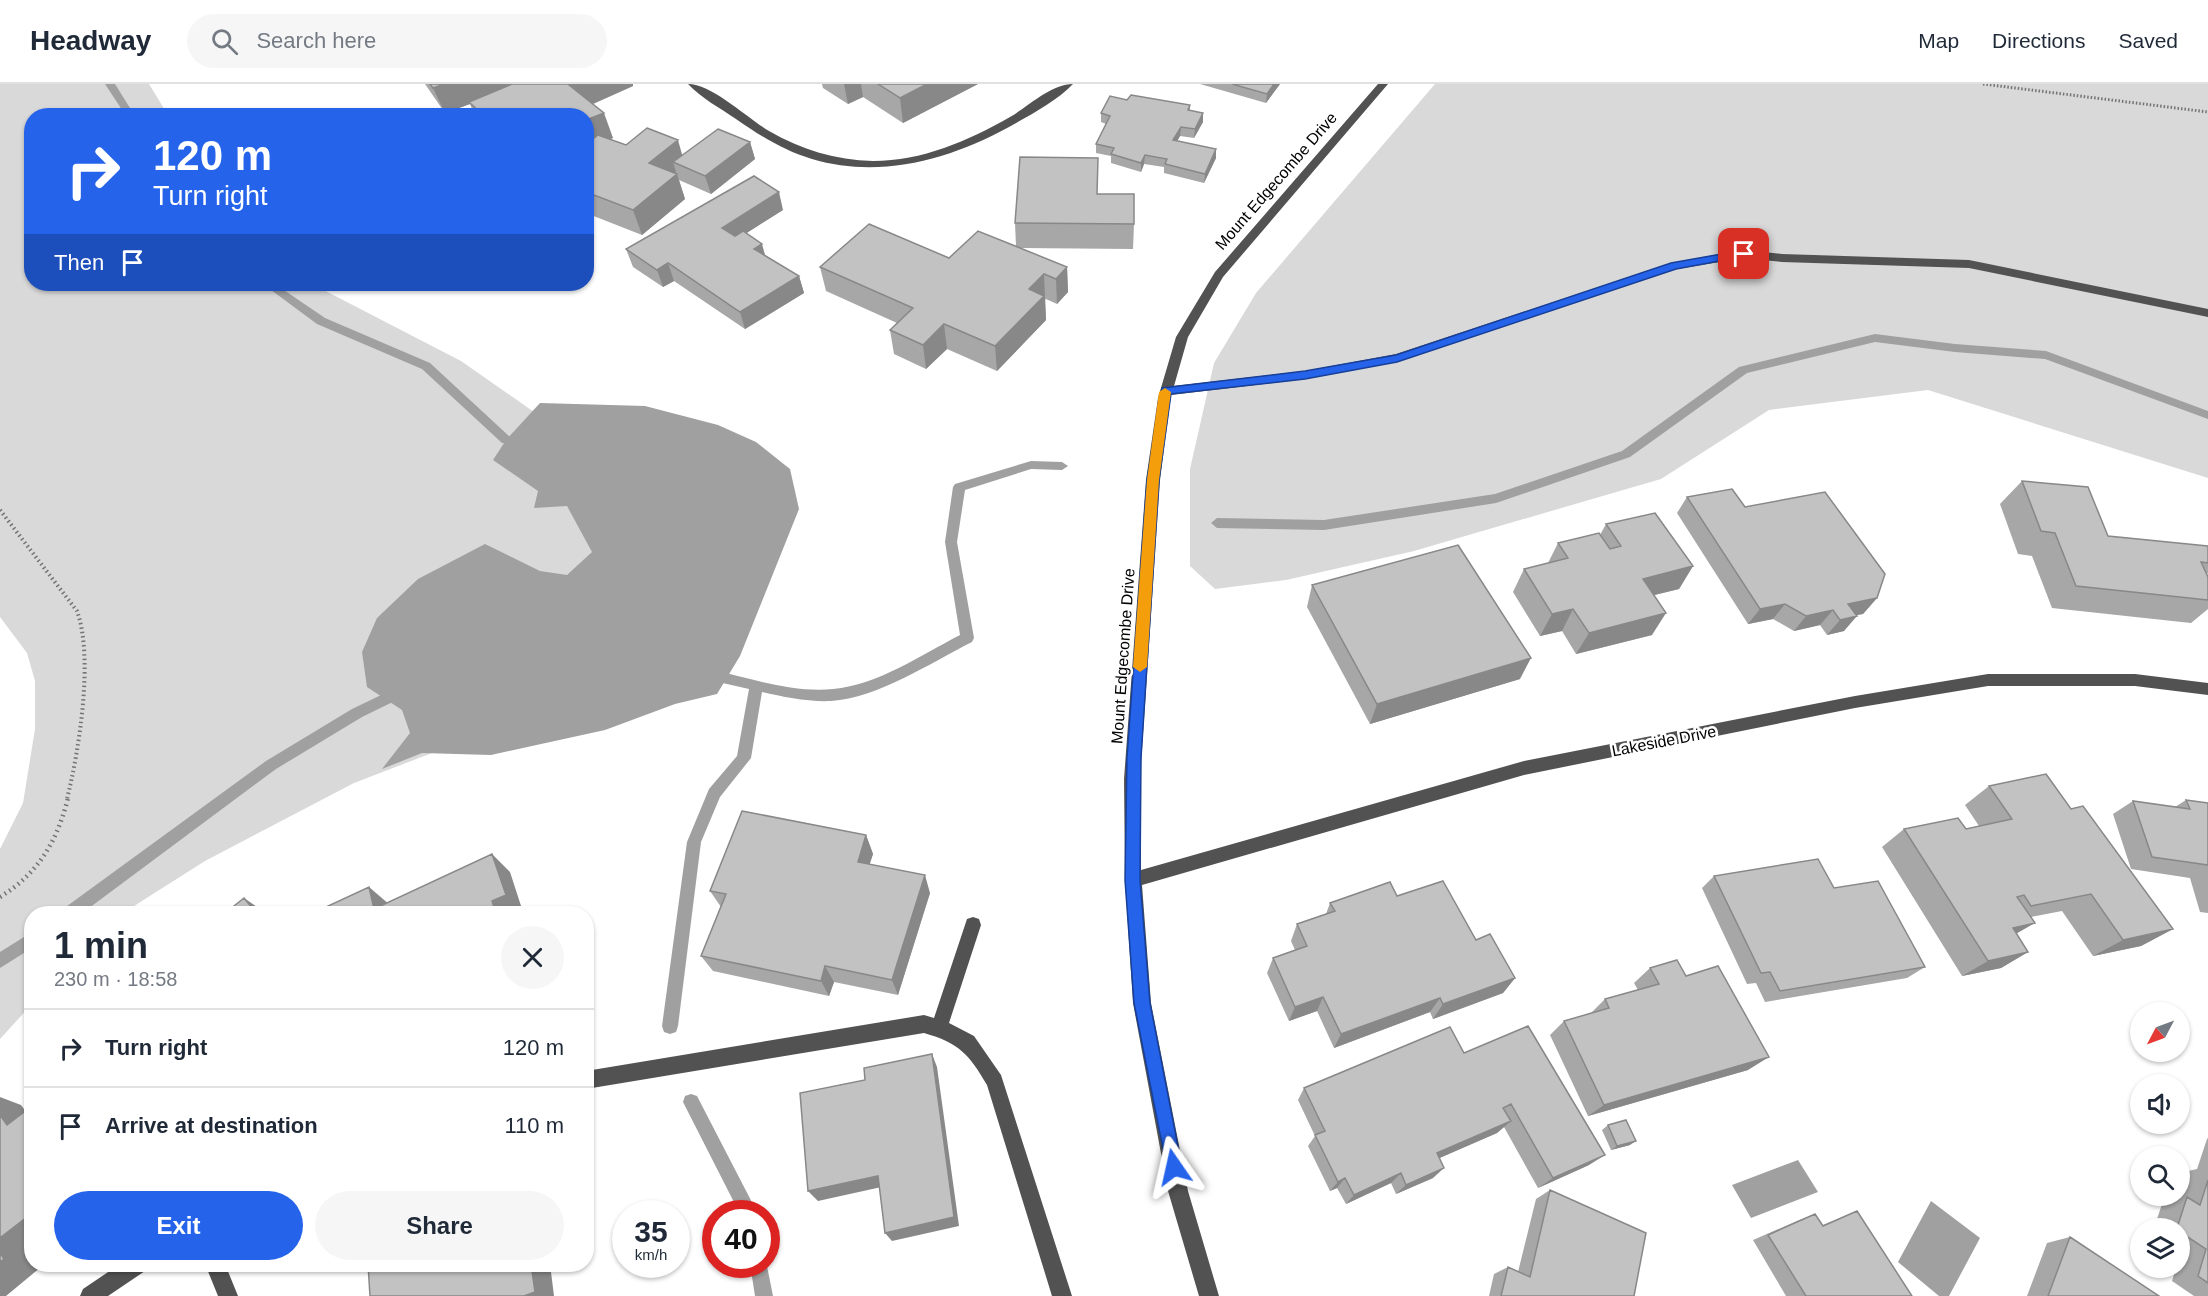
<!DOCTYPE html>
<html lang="en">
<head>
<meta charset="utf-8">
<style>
	body { margin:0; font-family:Helvetica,sans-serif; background:#f6f6f7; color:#1f2937; height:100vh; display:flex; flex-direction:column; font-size:22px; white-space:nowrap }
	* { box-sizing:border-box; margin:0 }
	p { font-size:20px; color:#747a83 }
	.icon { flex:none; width:33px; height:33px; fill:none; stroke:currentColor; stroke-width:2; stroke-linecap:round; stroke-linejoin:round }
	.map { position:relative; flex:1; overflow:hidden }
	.drawer { position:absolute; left:24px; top:822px; width:570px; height:366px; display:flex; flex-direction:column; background:#fff; border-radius:24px; box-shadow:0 2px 4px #0004 }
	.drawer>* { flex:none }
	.hud { position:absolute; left:24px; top:24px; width:570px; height:183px; border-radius:24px; box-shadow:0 2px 4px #0004; background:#2563eb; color:#fff; overflow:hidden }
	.needle { width:39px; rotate:229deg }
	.controls { position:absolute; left:2130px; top:918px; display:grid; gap:12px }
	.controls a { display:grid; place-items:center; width:60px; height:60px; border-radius:50%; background:#fff; box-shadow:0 2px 4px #0004; font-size:30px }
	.speed { position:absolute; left:612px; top:1116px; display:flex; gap:12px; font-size:30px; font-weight:700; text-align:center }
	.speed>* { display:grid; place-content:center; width:78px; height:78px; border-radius:50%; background:#fff; box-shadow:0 2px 4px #0004; line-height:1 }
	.speed small { font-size:15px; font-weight:400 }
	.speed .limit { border:9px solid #d22; background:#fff; color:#111 }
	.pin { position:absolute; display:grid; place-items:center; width:51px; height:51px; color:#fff; margin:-26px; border-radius:12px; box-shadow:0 3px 9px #0006 }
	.me { position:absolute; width:66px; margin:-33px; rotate:349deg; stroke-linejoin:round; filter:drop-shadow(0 0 4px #0008) }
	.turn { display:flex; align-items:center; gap:21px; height:126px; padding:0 30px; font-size:27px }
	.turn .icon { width:78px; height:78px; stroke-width:2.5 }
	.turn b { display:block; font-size:42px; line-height:51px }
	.then { display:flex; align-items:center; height:57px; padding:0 30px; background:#0003; gap:12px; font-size:22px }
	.round { display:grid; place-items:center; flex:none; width:63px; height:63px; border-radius:32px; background:#f6f6f7 }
	.summary { display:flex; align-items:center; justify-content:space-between; height:102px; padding:0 30px }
	h1 { font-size:36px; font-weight:600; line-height:45px }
	.action { display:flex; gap:12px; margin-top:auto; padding:12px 30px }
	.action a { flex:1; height:69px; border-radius:36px; background:#2563eb; color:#fff; font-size:24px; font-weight:600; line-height:69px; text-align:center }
	.action a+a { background:#f6f6f7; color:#1f2937 }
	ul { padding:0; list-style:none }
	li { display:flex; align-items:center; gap:18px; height:78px; padding:0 30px; border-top:2px solid #e0e1e3 }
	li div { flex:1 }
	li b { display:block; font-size:22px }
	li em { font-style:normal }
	header { display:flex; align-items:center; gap:36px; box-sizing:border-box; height:84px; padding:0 30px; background:#fff; border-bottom:2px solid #e0e1e3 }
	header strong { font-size:28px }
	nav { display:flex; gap:33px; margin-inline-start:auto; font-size:21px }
	.search { width:420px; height:54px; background:#f6f6f7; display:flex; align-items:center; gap:15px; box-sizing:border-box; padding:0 21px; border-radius:33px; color:#747a83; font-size:22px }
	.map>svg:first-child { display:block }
	.green { fill:#d9d9d9 }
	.water { fill:#a0a0a0 }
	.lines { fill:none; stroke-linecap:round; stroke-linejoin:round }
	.stream { fill:#a0a0a0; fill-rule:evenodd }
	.path-far2 { stroke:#747474; stroke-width:3; stroke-dasharray:1.5 2; stroke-linecap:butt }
	.path-far1 { stroke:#747474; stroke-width:4; stroke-dasharray:1.5 3; stroke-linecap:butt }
	.path { stroke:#747474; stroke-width:4.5; stroke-dasharray:1.5 4; stroke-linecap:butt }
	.minor { fill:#525252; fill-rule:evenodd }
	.wall { fill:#a7a7a7 }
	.shaded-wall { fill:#888 }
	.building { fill:#c2c2c2; stroke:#888; stroke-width:1.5 }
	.route { fill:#2563eb; stroke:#184099; stroke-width:1.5 }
	.slow { fill:#f59e0b }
	.labels { text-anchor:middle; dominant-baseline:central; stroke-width:5; stroke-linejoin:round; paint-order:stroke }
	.street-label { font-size:16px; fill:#000; stroke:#fff }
</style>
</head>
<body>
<header>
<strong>Headway</strong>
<div class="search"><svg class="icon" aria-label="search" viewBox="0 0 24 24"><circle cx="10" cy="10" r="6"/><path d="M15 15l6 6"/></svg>Search here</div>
<nav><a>Map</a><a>Directions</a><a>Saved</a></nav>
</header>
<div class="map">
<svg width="2208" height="1212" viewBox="0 0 2208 1212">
	<rect width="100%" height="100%" fill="#fff"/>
	<path class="green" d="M0,0H149L168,31L32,32V200H312L461,277L564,349L682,413L497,644L354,699L205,777L123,829L32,830L31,921L0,955V765L23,719L35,645V597L27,569L0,533Z
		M1435,0H2208V394L1928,306L1769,326L1661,395L1414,467L1286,496L1215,505L1190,482V385L1214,279L1256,209Z"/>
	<path class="water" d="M540,319L645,322L718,341L756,358L790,385L799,425L740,572L717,610L675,620L605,646L491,671L422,669L382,685L410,649L402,626L367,603L362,568L377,534L418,495L485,460L540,487L567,491L592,468L567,422L534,424L538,407L493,376L506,356Z
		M1798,1076L1818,1108L1751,1134L1732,1101Z
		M1931,1117L1980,1154L1949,1212H1939L1898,1178Z"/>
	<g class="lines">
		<path class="stream" d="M105,0H115L135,32H126Z
			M263,200H275L325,234L430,279L510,353L512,356L510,359H502L422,285L317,240Z
			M1875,250L1955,260L2046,267L2208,327V335L2045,275L1955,268L1875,258L1747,289L1630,373L1496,419L1324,446L1217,444L1211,439L1217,434L1324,436L1495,410L1622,367L1739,283Z
			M1031,377L1062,378L1068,382L1062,386L1031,385L965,406L957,458L974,554L972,558C930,579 878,614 831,617C808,618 784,613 762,608L751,674L720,713L701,758L678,942L676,948L670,950L664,948L662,942L687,758L709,705L737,672L749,605L705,595L703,591L705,587L710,585C749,594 792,609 833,605C878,601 921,571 960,551L945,458L953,403L955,400Z
			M402,601L407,603L409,607L407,611L362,633L276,685L81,830H61L63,825L266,677L352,625Z
			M32,848V864L0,884V868Z
			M691,1010L697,1012L758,1130H740L683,1018L685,1012Z
			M766,1177L773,1212H755L750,1180H766Z"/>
		<path class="path-far2" d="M1983,0L2208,28"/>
		<path class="path-far1" d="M0,426L77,527C94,574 79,667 67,715"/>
		<path class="path" d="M0,813C39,789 57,757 68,714"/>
		<path class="minor" d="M688,0C712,0 747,34 769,47C802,66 835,76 873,77C922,77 968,57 1010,33C1029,22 1051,0 1073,0C1057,17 1030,31 1009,43C949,76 879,95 812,75C784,67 759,51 736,35C720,24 701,14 688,0Z
			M1378,0H1388L1223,193L1188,253L1174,302L1305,287L1396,270L1671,179L1744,166L1782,170L1969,176L2208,225V233L1969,184L1782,178L1744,174L1677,185L1397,278L1305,295L1171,311L1160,396L1140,695L1141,786L1524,677L1855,612L1988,590H2135L2208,599V611L2135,602H1988L1855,624L1524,691L1142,801L1151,919L1188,1107L1219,1212H1199L1168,1107L1133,919L1125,796L1124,695L1146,396L1158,314L1176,253L1215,188Z
			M973,833L979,835L981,841L949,939L974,952L1001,991L1072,1212H1052L987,1001C969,970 959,959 924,949L586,1005V987L924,931L934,934L967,835Z
			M120,1180H148L145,1187L108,1212H80L83,1205Z
			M205,1180H225L238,1212H218Z"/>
	</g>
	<path class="wall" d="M425,0H633V2L593,20L613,54L609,55L626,61L683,71L750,58L755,75L711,110L679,96L685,115L642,151L586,129V32H475L470,20L445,29Z
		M822,0H978L903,39L863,13L848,20L823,4Z
		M1200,0H1280L1266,19Z
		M1190,21V27L1203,29V38L1194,54L1180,52L1177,57L1216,65V74L1204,99L1164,89V83L1144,80L1141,88L1111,79V72L1096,69V60L1106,40L1101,38V29Z
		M1098,110L1134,140L1133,165L1020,164L1067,183L1068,208L1057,220L1046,215L1045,216L1046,236L997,287L947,265L926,285L894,270L890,246L897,239L826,207L820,183L949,174L1016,162L1015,139Z
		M783,126L746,149L765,171L799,192L804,209L745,245L674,197L663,203L633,183L626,165Z
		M2022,397L2108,452L2208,462V489L2207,490L2208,493V525L2191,539L2052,524L2032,472L2018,470L2000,420Z
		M1687,413L1745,423L1877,514L1863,530L1856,531L1844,547L1827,551L1820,541L1794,547L1773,535L1748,540L1677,429Z
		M1606,440L1693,482L1679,505L1654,511L1652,551L1576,570L1562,547L1540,552L1513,508L1524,485L1548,479L1558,459L1600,451Z
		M1312,501L1520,595L1370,640L1307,523Z
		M1989,702L2071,725L2173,845L2141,862L2093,872L2062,827L2031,833L2016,850L2028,868L2001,884L1962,892L1882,763L1904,745H1966L1979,742L1965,721Z
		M2186,716L2208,719V829L2200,828L2190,794L2131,785L2113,730L2133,717L2175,723Z
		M866,751L873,770L869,780L930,809L898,911L834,898L829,912L713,887L701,872L721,823L710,807Z
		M1714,792L1834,804L1925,883L1907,894L1765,918L1756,899L1747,900L1702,804Z
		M1397,812L1476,856L1515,894L1503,909L1433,935L1430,928L1334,964L1317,927L1289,937L1267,889L1273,874L1295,866L1291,857L1297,840L1326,830L1330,819Z
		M1650,884L1686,892L1748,986L1588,1032L1550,951L1564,937L1590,930L1605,915L1638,906L1634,899Z
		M1464,969L1589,1081L1538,1104L1504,1043L1497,1049L1439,1074L1433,1094L1396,1110L1391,1099L1346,1120L1337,1104L1330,1107L1308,1062L1315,1052L1298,1016L1304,1004Z
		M1608,1041L1630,1061L1611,1066L1602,1046Z
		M2208,1054V1212H2194L2172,1197L2176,1184H2180V1144H2154L2162,1120L2178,1115L2188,1087L2197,1085L2207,1055Z
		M1550,1106L1634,1212H1489L1494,1190L1508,1183L1518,1188L1536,1115Z
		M1857,1127L1912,1212H1786L1753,1156L1799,1136L1815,1130L1823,1141Z
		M2070,1153L2159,1212H2027L2047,1159Z"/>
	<path class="shaded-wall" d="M444,0H531L469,18L470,20L445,29L433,4Z
		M571,0H633V2L579,26L569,1Z
		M844,0H861L863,13L848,20Z
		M927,0H978L903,39L900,14Z
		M1274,0H1280L1266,19L1267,10Z
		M604,29L613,54L586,66V36Z
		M1203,29V38L1194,54L1195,45Z
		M1181,43L1180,52L1173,65V56Z
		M678,56L685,81L673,78L676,88L657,104L649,79Z
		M750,58L755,75L711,110L705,92Z
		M1216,65V74L1204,99L1205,90Z
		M1145,71L1144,80L1141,88V79Z
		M677,90L685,115L642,151L633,126Z
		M779,108L783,126L728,161L722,144Z
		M762,160L767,178L754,165Z
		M668,179L674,197L663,203L657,186Z
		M1067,183L1068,208L1057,220L1056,195Z
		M1044,190L1046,236L997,287L995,262L1029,205Z
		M799,192L804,209L745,245L740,228Z
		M944,240L947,265L926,285L923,261Z
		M1693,482L1679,505L1630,517L1643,495Z
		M1877,514L1863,530L1839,534L1848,520Z
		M1785,520L1773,535L1748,540L1760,525Z
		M1573,525L1562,547L1540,552L1552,530Z
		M1833,526L1820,541L1794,547L1806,532Z
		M1666,529L1652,551L1576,570L1589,549Z
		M1857,532L1844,547L1827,551L1840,536Z
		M1531,574L1520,595L1370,640L1377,620Z
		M866,751L873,770L865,795L858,778Z
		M492,770L510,788L523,828L520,830H496L492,817Z
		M925,791L930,809L898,911L892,896Z
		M369,803L390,821L374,825Z
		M244,814L267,830H257Z
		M2035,839L2007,855L2013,844Z
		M2173,845L2141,862L2093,872L2123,856Z
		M2028,868L2001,884L1962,892L1988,877Z
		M825,882L834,898L829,912L821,897Z
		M1515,894L1503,909L1433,935L1443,920Z
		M1323,913L1317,927L1289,937L1295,923Z
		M1440,914L1430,928L1334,964L1341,950Z
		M932,970L937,983L959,1142L892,1157L885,1149Z
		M1769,973L1748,986L1588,1032L1604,1021Z
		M0,1013L21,1021L32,1036L7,1041L0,1031Z
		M1511,1037L1497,1049L1426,1080L1437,1069Z
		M1636,1057L1630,1061L1611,1066L1617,1062Z
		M1605,1071L1589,1081L1538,1104L1553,1094Z
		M1444,1084L1433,1094L1396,1110L1406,1101Z
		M1401,1089L1391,1099L1346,1120L1354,1111Z
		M878,1092L886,1102L818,1117L808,1107Z
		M1345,1094L1337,1104L1330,1107L1338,1098Z
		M32,1129V1180H40L41,1183L6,1212H0V1154Z
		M531,1180H550L554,1212H524Z"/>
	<path class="building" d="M430,0H444L433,4Z
		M512,0H571L569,1L604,29L586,36V32H484L469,18Z
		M878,0H927L900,14Z
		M1232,0H1274L1267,10Z
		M1131,11L1190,21L1188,26L1203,29L1195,45L1181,43L1173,56L1216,65L1205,90L1165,80L1167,75L1145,71L1141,79L1111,70L1114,64L1096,60L1110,32L1101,29L1110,12L1127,16Z
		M647,44L678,56L649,79L677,90L633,126L586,108V60L598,51L626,61Z
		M718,45L750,58L705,92L673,78Z
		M1020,73L1098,74L1097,110H1134V140L1015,139Z
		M754,92L779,108L722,144L735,152L743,147L762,160L754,165L799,192L740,228L668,179L657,186L626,165Z
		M869,140L949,174L978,147L1067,183L1056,195L1044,190L1029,205L1044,212L995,262L944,240L923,261L890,246L913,224L820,183Z
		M2022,397L2088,403L2108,452L2208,462V479L2201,478L2208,493V516L2076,502L2055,449L2041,447Z
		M1732,405L1745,423L1825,408L1885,490L1877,514L1848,520L1857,532L1840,536L1833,526L1806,532L1785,520L1760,525L1687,413Z
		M1655,429L1693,482L1643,495L1666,529L1589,549L1573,525L1552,530L1524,485L1568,474L1558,459L1599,449L1610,465L1621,462L1606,440Z
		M1458,461L1531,574L1377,620L1312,501Z
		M2046,690L2071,725L2083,722L2173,845L2123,856L2091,810L2031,822L2024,811L2017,813L2035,839L2013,844L2028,868L1988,877L1904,745L1958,734L1966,745L2012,735L1989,702Z
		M2186,716L2208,719V781L2152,773L2133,717L2190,725Z
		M742,727L866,751L858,778L925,791L892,896L825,882L821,897L701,872L726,810L710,807Z
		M492,770L506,811L492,817L496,830H316L315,828L369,803L374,825Z
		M1818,775L1834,804L1878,797L1925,883L1780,907L1770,888L1761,889L1714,792Z
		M1443,797L1476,856L1490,850L1515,894L1443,920L1440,914L1341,950L1323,913L1295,923L1273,874L1307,862L1297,840L1335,827L1330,819L1390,798L1397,812Z
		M244,814L257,830H224Z
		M1677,876L1686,892L1718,882L1769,973L1604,1021L1564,937L1609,924L1605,915L1659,900L1650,884Z
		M1528,942L1605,1071L1553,1094L1511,1020L1503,1024L1511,1037L1437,1069L1444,1084L1406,1101L1401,1089L1354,1111L1345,1094L1338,1098L1315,1051L1325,1047L1304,1004L1450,943L1464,969Z
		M932,970L954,1133L885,1149L878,1092L808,1107L800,1009L865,996L864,984Z
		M32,1022V1129L0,1154V1031L7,1041Z
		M1626,1036L1636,1057L1617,1062L1608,1041Z
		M2208,1096V1199L2198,1192L2206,1165L2180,1148V1144H2177L2187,1113L2200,1121Z
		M1550,1106L1646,1149L1634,1212H1501L1508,1183L1530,1193Z
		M1857,1127L1912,1212H1806L1768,1151L1815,1130L1823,1142Z
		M2070,1153L2159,1212H2048Z
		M0,1169L4,1175L0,1178Z
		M368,1180H531L535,1208L524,1212H370Z"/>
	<path class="route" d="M1744,166L1749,170L1747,172L1676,185L1397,278L1305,295L1171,310L1159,396L1141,674L1140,796L1150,919L1182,1083L1180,1090L1174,1092L1168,1090L1134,919L1125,796L1127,674L1147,396L1162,304L1305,287L1396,271L1671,179Z"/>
	<path class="slow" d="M1165,304L1171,308L1159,396L1147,583L1140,588L1133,583L1147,396L1159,308Z"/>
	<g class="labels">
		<g class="street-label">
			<text transform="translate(1276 97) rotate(-49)">Mount Edgecombe Drive</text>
			<text transform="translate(1123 572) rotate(-86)">Mount Edgecombe Drive</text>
			<text transform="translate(1664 657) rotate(-11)">Lakeside Drive</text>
		</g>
	</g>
</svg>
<div class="controls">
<a><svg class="needle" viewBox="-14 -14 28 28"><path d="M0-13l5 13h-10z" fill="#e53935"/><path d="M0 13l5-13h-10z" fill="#747a83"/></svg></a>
<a><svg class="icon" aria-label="sound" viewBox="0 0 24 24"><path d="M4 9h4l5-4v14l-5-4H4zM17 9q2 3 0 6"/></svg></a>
<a><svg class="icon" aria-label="search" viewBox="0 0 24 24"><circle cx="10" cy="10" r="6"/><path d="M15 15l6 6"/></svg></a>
<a><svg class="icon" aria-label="layers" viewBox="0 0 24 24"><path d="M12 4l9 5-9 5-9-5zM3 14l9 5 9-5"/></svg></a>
</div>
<div class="speed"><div>35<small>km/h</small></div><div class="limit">40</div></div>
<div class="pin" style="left:1744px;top:170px;background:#d93025"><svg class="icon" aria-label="arrive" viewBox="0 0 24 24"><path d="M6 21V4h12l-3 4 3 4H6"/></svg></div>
<svg class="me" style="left:1174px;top:1083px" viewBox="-20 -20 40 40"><path d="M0-17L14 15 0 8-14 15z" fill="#2563eb" stroke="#fff" stroke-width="4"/></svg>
<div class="hud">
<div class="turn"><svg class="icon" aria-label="right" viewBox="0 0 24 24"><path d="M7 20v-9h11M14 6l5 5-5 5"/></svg><div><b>120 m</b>Turn right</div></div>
<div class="then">Then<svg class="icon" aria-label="arrive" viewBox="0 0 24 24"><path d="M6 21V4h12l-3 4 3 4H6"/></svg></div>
</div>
<section class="drawer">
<div class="summary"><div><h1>1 min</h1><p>230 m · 18:58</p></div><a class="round"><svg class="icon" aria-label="close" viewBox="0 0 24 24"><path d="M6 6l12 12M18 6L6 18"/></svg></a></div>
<ul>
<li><svg class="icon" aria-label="right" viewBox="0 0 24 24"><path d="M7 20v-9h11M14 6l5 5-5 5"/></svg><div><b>Turn right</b></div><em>120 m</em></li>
<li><svg class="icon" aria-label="arrive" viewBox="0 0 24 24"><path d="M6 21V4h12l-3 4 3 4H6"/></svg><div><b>Arrive at destination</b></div><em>110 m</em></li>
</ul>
<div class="action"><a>Exit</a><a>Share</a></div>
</section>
</div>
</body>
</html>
